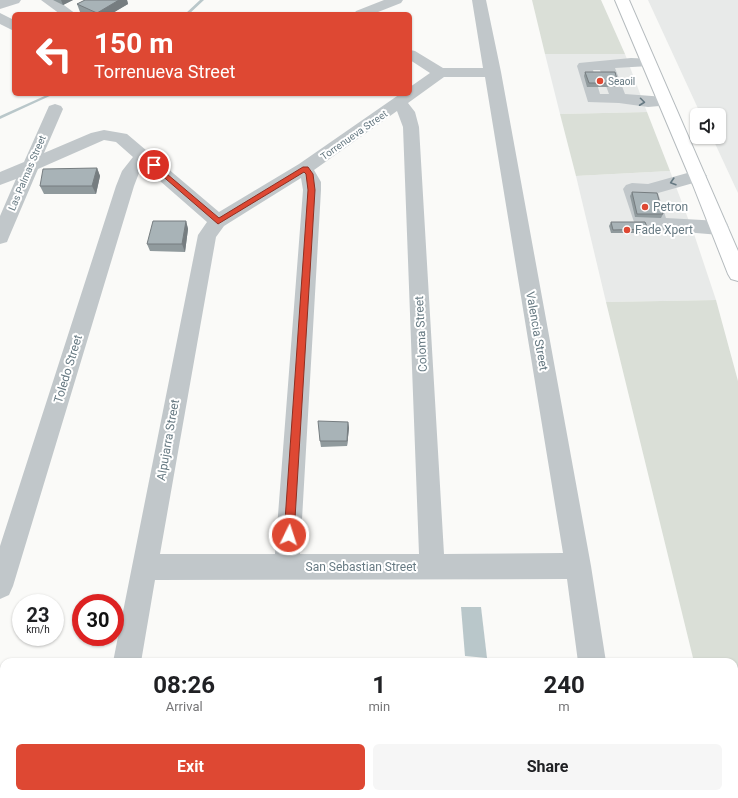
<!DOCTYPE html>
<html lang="en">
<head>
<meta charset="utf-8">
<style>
	body { margin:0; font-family:Roboto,sans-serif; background:#f6f6f6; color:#202124; height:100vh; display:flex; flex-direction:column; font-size:15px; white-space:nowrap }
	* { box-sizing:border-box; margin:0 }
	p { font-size:13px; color:#757577 }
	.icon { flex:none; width:22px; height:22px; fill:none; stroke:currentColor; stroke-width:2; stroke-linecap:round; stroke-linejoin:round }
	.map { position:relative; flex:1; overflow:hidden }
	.sheet { position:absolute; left:0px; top:658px; width:738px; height:140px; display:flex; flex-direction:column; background:#fff; border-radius:12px 12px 0 0; box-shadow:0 1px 3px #0004 }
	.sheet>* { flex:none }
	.hud { position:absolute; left:12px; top:12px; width:400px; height:84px; border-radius:6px; box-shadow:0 1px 3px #0004; background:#de4833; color:#fff; overflow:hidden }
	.fabs { position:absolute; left:690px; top:108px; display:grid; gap:8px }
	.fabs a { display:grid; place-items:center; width:36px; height:36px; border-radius:6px; background:#fff; box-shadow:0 1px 3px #0004; font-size:20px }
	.speed { position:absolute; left:12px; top:594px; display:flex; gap:8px; font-size:20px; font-weight:700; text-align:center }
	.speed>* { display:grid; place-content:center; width:52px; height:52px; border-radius:50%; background:#fff; box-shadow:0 1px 3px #0004; line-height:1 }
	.speed small { font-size:10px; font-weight:400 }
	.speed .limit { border:6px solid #d22; background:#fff; color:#111 }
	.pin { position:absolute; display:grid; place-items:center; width:34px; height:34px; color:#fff; margin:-17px; border:2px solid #fff; border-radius:50%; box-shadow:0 1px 4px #0007 }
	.me { position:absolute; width:44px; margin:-22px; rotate:4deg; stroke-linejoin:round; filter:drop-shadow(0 0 3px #0008) }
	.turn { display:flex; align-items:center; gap:14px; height:84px; padding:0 16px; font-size:18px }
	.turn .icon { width:52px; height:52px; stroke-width:2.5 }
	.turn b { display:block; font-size:28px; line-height:34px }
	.eta { display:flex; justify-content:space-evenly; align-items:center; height:68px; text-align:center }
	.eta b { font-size:24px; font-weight:700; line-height:28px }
	.button { display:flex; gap:8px; margin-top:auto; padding:8px 16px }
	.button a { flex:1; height:46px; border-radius:6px; background:#de4833; color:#fff; font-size:16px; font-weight:700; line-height:46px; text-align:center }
	.button a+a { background:#f6f6f6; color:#202124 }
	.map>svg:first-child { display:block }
	.built { fill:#e8eae9 }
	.green { fill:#dadfd7 }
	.water { fill:#b9c7ca }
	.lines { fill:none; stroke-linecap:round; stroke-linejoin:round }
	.stream { fill:#b9c7ca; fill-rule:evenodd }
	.major-casing { stroke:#b5bbbe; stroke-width:2 }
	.minor { fill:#c1c7ca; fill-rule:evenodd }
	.major { fill:#fff; fill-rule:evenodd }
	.wall { fill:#909a9d }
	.shaded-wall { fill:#767d80 }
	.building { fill:#a8b3b7; stroke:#767d80 }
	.oneway { stroke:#667982 }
	.route { fill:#de4833; stroke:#902f21 }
	.poi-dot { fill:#de4833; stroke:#fff; stroke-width:1.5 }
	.labels { text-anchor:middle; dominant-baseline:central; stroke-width:4; stroke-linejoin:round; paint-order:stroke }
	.far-poi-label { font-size:10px; fill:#667982; stroke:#fff; text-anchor:start }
	.far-street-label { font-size:10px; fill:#667982; stroke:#fff }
	.poi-label { font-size:12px; fill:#667982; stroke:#fff; text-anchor:start }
	.street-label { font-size:12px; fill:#667982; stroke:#fff }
</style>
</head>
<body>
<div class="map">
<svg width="738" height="798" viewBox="0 0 738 798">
	<rect width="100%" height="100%" fill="#fafaf8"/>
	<path class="built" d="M648,0H738V193L712,137H719V115H701Z
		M545,54H625L647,112L560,114Z
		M670,171L695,237L716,300L606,302L576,176Z"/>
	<path class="green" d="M532,0H601L625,54H545Z
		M647,112L670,171L576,176L560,114Z
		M716,300L738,381V798H727L726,794H734V662H694L606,302Z"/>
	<path class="water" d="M461,607H481L487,658L465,656Z"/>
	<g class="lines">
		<path class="stream" d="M200,0H204L189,14H185Z
			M49,94H54L0,119V116Z"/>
		<defs>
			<path id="major" d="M615,0H629L738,251V281L731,279L728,274L693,185Z"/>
		</defs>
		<use href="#major" class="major-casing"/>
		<path class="minor" d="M0,0H21L19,3L0,9Z
			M41,0H57L76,14H60Z
			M384,0H403L401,3L373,14H354L356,11Z
			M472,0H486L501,72L591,566L606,662H578L567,579L155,580L141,662H113L198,235L207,222L144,167L139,173L134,186L13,586L9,595L0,599V546L116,186L122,171L133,157L116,142L104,140L38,169L9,237L7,242L0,244V216L16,179L0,185V172L24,162L49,106L55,104L61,106L63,109L44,153L91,133L104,130L127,134L219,212L299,164L400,94H410V87L430,73L410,60V50L415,51L443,68H483ZM444,77H485L563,553L444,554L419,127L415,112L408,103ZM397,111L403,127L419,554H300L321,190V182L314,170ZM301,178L303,190L275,554H160L216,237L224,226Z
			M0,13L14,20V31L0,24Z
			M631,58L654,59L656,62L654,65L649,66L615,68L625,94L665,97L671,99L673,102L671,105L648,107L619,103L588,102L577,66L579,63ZM593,70H600L609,94H600Z
			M698,170L704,172L707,176L704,180L658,193L666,218L720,221L727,223L729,228L727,233L720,235L636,228L623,189L626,185L632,183L648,184Z
			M88,794H118L117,798H87Z
			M597,794H627V798H597Z"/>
		<use href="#major" class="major"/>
	</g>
	<path class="wall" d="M53,0H73L63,5Z
		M85,0H127L128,4L111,14H85L80,12L77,4Z
		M585,72L618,83L617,87H587L584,76Z
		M97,168L100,176L96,194H44L40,186Z
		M632,192L663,214L661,218L635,217L630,196Z
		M186,221L188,229L185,252L150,251L147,244Z
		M611,222L648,229L646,233H611L609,226Z
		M348,422L349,428L347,446L321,447L320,441Z
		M642,794H705L706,798H642Z"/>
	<path class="shaded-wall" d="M61,0H73L63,5Z
		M119,0H127L128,4L111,14H97V13Z
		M97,168L100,176L96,194L92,186Z
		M186,221L188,229L185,252L182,244Z
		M348,422L349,428L347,446V441Z"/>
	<path class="building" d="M85,0H119L97,13L77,4Z
		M585,72H615L618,83H589Z
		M97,168L92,186H40L43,169Z
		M632,192L657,193L663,214H637Z
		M153,221H186L182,244H147Z
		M611,222H645L648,229L613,230Z
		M318,421L348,422L347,441H320Z
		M648,794H705L706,798H648Z"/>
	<defs><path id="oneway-chevron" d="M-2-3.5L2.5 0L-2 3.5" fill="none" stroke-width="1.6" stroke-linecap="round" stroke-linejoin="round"/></defs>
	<g class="oneway">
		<use href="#oneway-chevron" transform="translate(642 102) rotate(7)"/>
		<use href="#oneway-chevron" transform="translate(673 182) rotate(163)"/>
	</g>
	<path class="route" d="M154,163L219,218L303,167H308L313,174L315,190L294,535L293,539L289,540L286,539L284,535L308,190L306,174L304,172L218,224L152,167L150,165Z"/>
	<g class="poi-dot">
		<circle cx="600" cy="81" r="4"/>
		<circle cx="645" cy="207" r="4"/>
		<circle cx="627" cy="230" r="4"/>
	</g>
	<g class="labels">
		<g class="far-poi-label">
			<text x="608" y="81">Seaoil</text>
		</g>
		<g class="far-street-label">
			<text transform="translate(354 135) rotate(-35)">Torrenueva Street</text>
			<text transform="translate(27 173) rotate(-67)">Las Palmas Street</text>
		</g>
		<g class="poi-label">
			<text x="653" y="207">Petron</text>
			<text x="635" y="230">Fade Xpert</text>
		</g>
		<g class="street-label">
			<text transform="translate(537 331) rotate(80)">Valencia Street</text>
			<text transform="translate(421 334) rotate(-93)">Coloma Street</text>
			<text transform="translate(68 369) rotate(-73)">Toledo Street</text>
			<text transform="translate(168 440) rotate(-80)">Alpujarra Street</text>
			<text x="361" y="567">San Sebastian Street</text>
		</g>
	</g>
</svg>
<div class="fabs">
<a><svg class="icon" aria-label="sound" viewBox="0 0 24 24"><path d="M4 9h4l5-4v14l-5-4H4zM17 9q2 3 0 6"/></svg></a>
</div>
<div class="speed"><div>23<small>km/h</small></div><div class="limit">30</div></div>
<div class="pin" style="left:154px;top:165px;background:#d93025"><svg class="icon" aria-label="arrive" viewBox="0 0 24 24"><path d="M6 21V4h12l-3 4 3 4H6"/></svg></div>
<svg class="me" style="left:289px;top:535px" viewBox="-20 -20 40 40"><circle r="17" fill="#de4833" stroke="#fff" stroke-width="3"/><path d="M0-11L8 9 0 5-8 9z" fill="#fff"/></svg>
<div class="hud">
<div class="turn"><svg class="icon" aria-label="left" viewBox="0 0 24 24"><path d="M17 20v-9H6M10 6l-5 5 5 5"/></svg><div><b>150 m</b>Torrenueva Street</div></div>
</div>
<section class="sheet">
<div class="eta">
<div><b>08:26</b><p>Arrival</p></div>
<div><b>1</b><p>min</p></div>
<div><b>240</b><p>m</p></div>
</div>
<div class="button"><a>Exit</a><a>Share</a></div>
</section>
</div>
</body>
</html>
